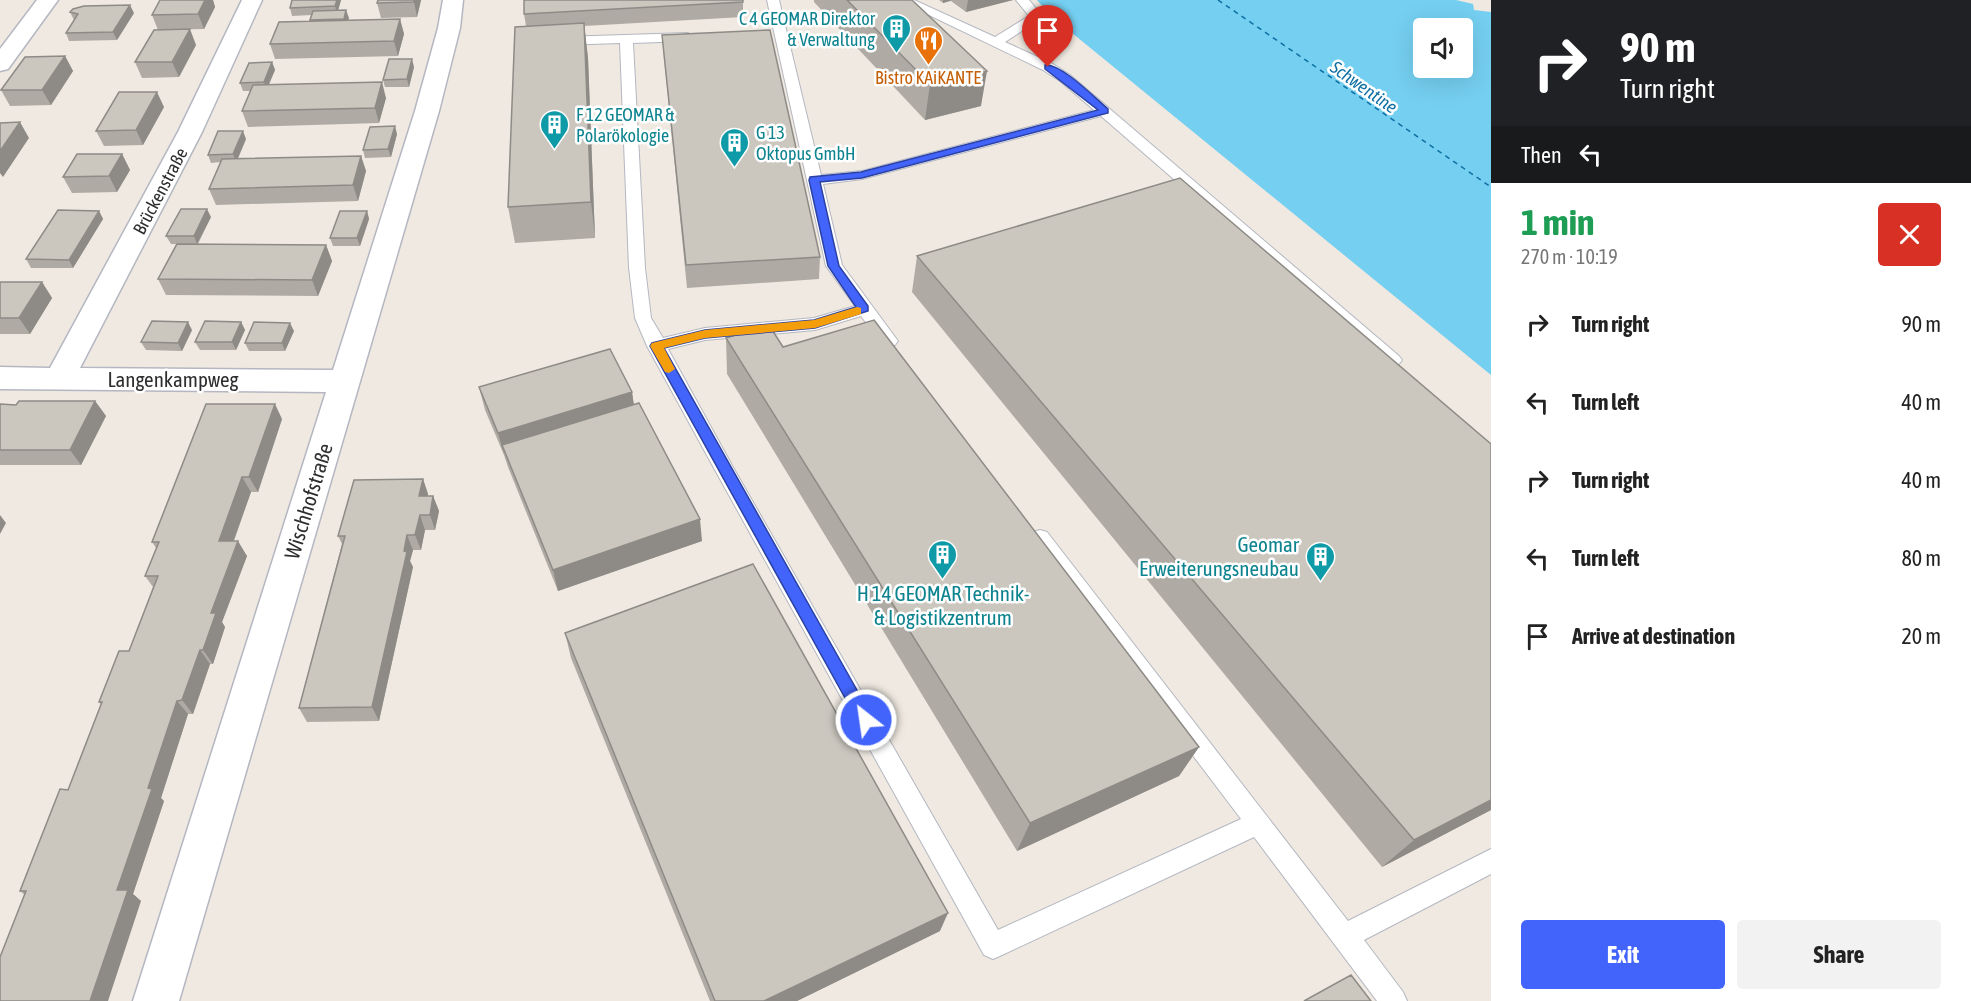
<!DOCTYPE html>
<html lang="en">
<head>
<meta charset="utf-8">
<style>
	body { margin:0; font-family:"Asap Condensed",sans-serif; background:#f2f2f2; color:#222; height:100vh; display:flex; flex-direction:column; font-size:22px; white-space:nowrap }
	* { box-sizing:border-box; margin:0 }
	p { font-size:20px; color:#767676 }
	.icon { flex:none; width:33px; height:33px; fill:none; stroke:currentColor; stroke-width:2; stroke-linecap:round; stroke-linejoin:round }
	.map { position:relative; flex:1; overflow:hidden }
	.drawer { display:flex; flex-direction:column; background:#fff; width:480px }
	.drawer>* { flex:none }
	.hud { background:#202124; color:#fff; overflow:hidden }
	.tools { position:absolute; left:1413px; top:18px; display:grid; gap:12px }
	.tools a { display:grid; place-items:center; width:60px; height:60px; border-radius:6px; background:#fff; box-shadow:0 6px 24px #0002; font-size:30px }
	.pin { position:absolute; display:grid; place-items:center; width:51px; height:51px; color:#fff; margin:-62px -26px; border-radius:50% 50% 50% 0; rotate:-45deg; box-shadow:0 0 6px #0007 }
	.pin .icon { rotate:45deg }
	.me { position:absolute; width:66px; margin:-33px; rotate:330deg; stroke-linejoin:round; filter:drop-shadow(0 0 4px #0008) }
	.turn { display:flex; align-items:center; gap:21px; height:126px; padding:0 30px; font-size:27px }
	.turn .icon { width:78px; height:78px; stroke-width:2.5 }
	.turn b { display:block; font-size:42px; line-height:51px }
	.then { display:flex; align-items:center; height:57px; padding:0 30px; background:#0003; gap:12px; font-size:22px }
	.round { display:grid; place-items:center; flex:none; width:63px; height:63px; border-radius:6px; background:#f2f2f2 }
	.head { display:flex; align-items:center; justify-content:space-between; height:102px; padding:0 30px }
	h1 { font-size:36px; font-weight:700; line-height:45px; color:#1e9e55 }
	.primary-button { display:flex; gap:12px; margin-top:auto; padding:12px 30px }
	.primary-button a { flex:1; height:69px; border-radius:6px; background:#4264fb; color:#fff; font-size:24px; font-weight:700; line-height:69px; text-align:center }
	.primary-button a+a { background:#f2f2f2; color:#222 }
	ul { padding:0; list-style:none }
	li { display:flex; align-items:center; gap:18px; height:78px; padding:0 30px }
	li div { flex:1 }
	li b { display:block; font-size:22px }
	li em { font-style:normal }
	main { display:flex; flex:1; min-height:0 }
	.map>svg:first-child { display:block }
	.water { fill:#75cff0; fill-rule:evenodd }
	.lines { fill:none; stroke-linecap:round; stroke-linejoin:round }
	.ferry { stroke:#0d6fa3; stroke-width:1.5; stroke-dasharray:5 4.5; stroke-linecap:butt }
	.service-casing { stroke:#b4b7c1; stroke-width:2 }
	.minor-casing { stroke:#b4b7c1; stroke-width:3 }
	.service { fill:#fff; fill-rule:evenodd }
	.minor { fill:#fff; fill-rule:evenodd }
	.wall { fill:#afaba4 }
	.shaded-wall { fill:#8e8b86 }
	.building { fill:#cbc7bf; stroke:#8e8b86; stroke-width:1.5 }
	.route { fill:#4264fb; stroke:#2b41a3; stroke-width:1.5 }
	.slow { fill:#f59e0b }
	.labels { text-anchor:middle; dominant-baseline:central; stroke-width:5; stroke-linejoin:round; paint-order:stroke }
	.far-culture-label { font-size:18px; fill:#0d838f; stroke:#fff; text-anchor:start }
	.far-food-label { font-size:18px; fill:#c56008; stroke:#fff }
	.far-water-label { font-size:18px; font-style:italic; fill:#0d6fa3; stroke:#fff }
	.far-street-label { font-size:18px; fill:#2e2e2e; stroke:#fff }
	.street-label { font-size:21px; fill:#2e2e2e; stroke:#fff }
	.culture-label { font-size:21px; fill:#0d838f; stroke:#fff; text-anchor:end }
</style>
</head>
<body>
<main>
<div class="map">
<svg width="1491" height="1001" viewBox="0 0 1491 1001">
	<rect width="100%" height="100%" fill="#efe9e1"/>
	<path class="water" d="M1037,0H1456L1473,4L1474,10L1491,12V375L1050,15ZM1424,28H1462V68H1424Z"/>
	<g class="lines">
		<path class="ferry" d="M1218,0L1491,187"/>
		<defs>
			<path id="service" d="M767,0H779L821,175L862,171L1094,110L1060,81L1043,70L898,0H914L995,37L1029,16L1016,0H1029L1043,17L1005,42L1053,64L1070,75L1399,356L1402,360L1399,364H1387L1101,116L862,179L823,184L842,265L895,337L898,341L895,345H883L861,316L815,330L705,340L668,349L734,469L998,930L1241,819L1033,544L1030,538L1033,532L1040,530L1047,532L1348,921L1491,849V874L1364,940L1403,992L1407,1001H1377L1254,837L1002,955L993,959L984,955L720,479L647,346L635,318L629,268L620,43L561,45L555,41L561,37L688,33L694,37L688,41L633,43L645,268L651,318L663,338L705,328L814,318L855,306L826,266Z"/>
			<path id="minor" d="M37,0H58L8,69L0,71V49Z
				M242,0H262L202,132L80,368L333,370L415,111L438,28L443,0H463L460,28L439,111L179,1001H133L326,392L0,389V367L50,368L178,132Z"/>
		</defs>
		<use href="#service" class="service-casing"/>
		<use href="#minor" class="minor-casing"/>
		<use href="#service" class="service"/>
		<use href="#minor" class="minor"/>
	</g>
	<path class="wall" d="M160,0H213L215,7L204,29L158,30L152,15Z
		M290,0H341L338,11L349,18L348,20L400,19L404,34L398,56L275,59L270,44L310,21L312,15L292,16L290,8L292,0Z
		M421,0L417,17L381,18L377,3Z
		M814,0H912L981,106L925,120L814,2Z
		M939,0H1013L966,12L951,1L943,3Z
		M743,2V17L584,26L588,58L595,238L515,243L508,207L526,26L524,14Z
		M70,12L134,13L117,40L69,41L66,33L74,20Z
		M662,35L820,257L819,279L687,288L664,57Z
		M196,45L179,77L142,78L135,62Z
		M65,56L73,71L51,105L10,106L1,90Z
		M272,62L275,70L269,85L386,98L379,123L248,127L242,111L251,91H243L240,83Z
		M414,67L409,87H385L383,80Z
		M164,107L143,145L104,146L96,131Z
		M397,134L391,157L365,158L363,150Z
		M246,139L238,159L361,156L366,171L358,201L216,205L209,189L221,162L211,163L208,155Z
		M122,154L130,170L117,192L72,193L63,177Z
		M99,211L103,219L73,268H31L26,259Z
		M367,211L369,219L360,246H333L330,238Z
		M211,217L198,244L326,245L332,261L318,296L166,295L158,279L176,244H171L166,236Z
		M917,256L1491,810L1382,867L912,292Z
		M0,282H42L52,298L30,334H0Z
		M241,322L245,330L236,350H200L195,342Z
		M192,330L182,351L146,350L141,342Z
		M294,331L285,351H249L245,343Z
		M726,338L783,347L1199,747L1179,776L1017,851L727,374Z
		M479,387L632,392L634,405L702,541L558,591L508,467L504,455L485,410Z
		M95,401L106,416L81,465H0V404L16,405Z
		M282,419L258,492H251L234,541L247,556L222,622L225,627L213,664H210L193,714H188L161,798L164,801L133,894L141,901L25,895L20,891L68,790L101,704L99,702L129,651L153,587L145,576L156,548L152,542Z
		M423,479L428,494V496H433L439,511L435,530H425L421,550H413L410,561L413,567L379,721L307,722L299,708L342,544L338,536Z
		M565,633L940,931L797,1001H710L571,658Z"/>
	<path class="shaded-wall" d="M205,0H213L215,7L204,29L198,14Z
		M337,0H341L337,14L335,6Z
		M414,0H421L417,17L414,2Z
		M943,0H952L943,3Z
		M968,0H1013L966,12Z
		M130,5L134,13L117,40L113,32Z
		M346,10L349,18L346,27L344,19Z
		M400,19L404,34L398,56L394,41Z
		M584,23L588,58L595,238L591,202Z
		M190,29L196,45L179,77L172,62Z
		M65,56L73,71L51,105L42,90Z
		M412,59L414,67L409,87L407,79Z
		M272,62L275,70L266,90L264,82Z
		M987,71L981,106L925,120L930,84Z
		M382,82L386,98L379,123L375,108Z
		M157,92L164,107L143,145L136,130Z
		M20,122L29,138L3,177L0,173V151Z
		M395,126L397,134L391,157L388,149Z
		M243,131L246,139L236,162L233,154Z
		M122,154L130,170L117,192L109,176Z
		M361,156L366,171L358,201L353,185Z
		M207,209L211,217L197,244L194,236Z
		M99,211L103,219L73,268L69,260Z
		M367,211L369,219L360,246L357,238Z
		M326,245L332,261L318,296L312,280Z
		M42,282L52,298L30,334L19,318Z
		M188,322L192,330L182,351L178,343Z
		M241,322L245,330L236,350L232,342Z
		M290,323L294,331L285,351L282,343Z
		M632,392L635,414L502,445L504,455L498,433Z
		M95,401L106,416L81,465L70,450Z
		M275,404L282,419L258,492L249,477Z
		M242,477L251,492L228,556L219,541Z
		M423,479L428,494L424,512L419,496Z
		M433,496L439,511L435,530L430,515Z
		M0,515L6,523L0,534Z
		M420,515L425,530L421,550L415,535Z
		M700,519L702,541L558,591L553,570Z
		M407,535L413,550L410,561L413,567L379,721L372,707Z
		M238,541L247,556L222,622L225,627L213,664L203,650L211,613Z
		M200,650L210,664L193,714L182,700Z
		M177,701L188,714L161,798L164,801L133,894L141,901L108,1001H90L117,890L148,788Z
		M1199,747L1179,776L1017,851L1030,823Z
		M1491,800V810L1382,867L1414,840Z
		M948,913L940,931L797,1001H764Z"/>
	<path class="building" d="M160,0H205L198,14L152,15Z
		M292,0H337L335,6L290,8Z
		M378,0H414V2L377,3Z
		M524,0H743V2L524,14Z
		M847,0H912L987,71L930,84Z
		M130,5L113,32L66,33L78,14L70,12L73,9L84,6Z
		M346,10L344,19L310,20L313,11Z
		M400,19L394,41L270,44L279,22Z
		M584,23L591,202L508,207L515,27Z
		M190,29L172,62H135L154,30Z
		M770,30L820,257L686,265L662,35Z
		M65,56L42,90H1L25,57Z
		M389,59H412L407,79L383,80Z
		M272,62L264,82L240,83L249,63Z
		M382,82L375,108L242,111L253,85Z
		M119,92H157L136,130L96,131Z
		M20,122L0,151V123Z
		M395,126L388,149L363,150L370,127Z
		M218,131H243L233,154L208,155Z
		M77,154H122L109,176L63,177Z
		M361,156L353,185L209,189L222,159Z
		M1180,178L1491,444V800L1414,840L917,256Z
		M181,209H207L194,236H166Z
		M58,210L99,211L69,260L26,259Z
		M340,211H367L357,238H330Z
		M177,244L326,245L312,280L158,279Z
		M0,282H42L19,318H0Z
		M874,320L1199,747L1030,823L726,338L769,325L783,347Z
		M152,321L188,322L178,343L141,342Z
		M205,321L241,322L232,342H195Z
		M254,322L290,323L282,343H245Z
		M610,349L632,392L498,433L479,387Z
		M19,401H95L70,450H0V404L16,405Z
		M639,403L700,519L553,570L502,445Z
		M206,404H275L249,477H242L219,541H238L211,613H216L203,650H200L182,700L177,701L148,788L152,789L117,890H128L90,1001H0V957L26,891H20L60,789L68,790L102,702H99L119,651H129L158,576H145L159,542H152Z
		M423,479L419,496H433L430,515H420L415,535H407L404,551L407,552L372,707L299,708L345,536H338L354,480Z
		M753,564L948,913L764,1001H715L565,633Z
		M1351,975L1371,1001H1304Z"/>
	<path class="route" d="M1045,65C1061,63 1095,98 1108,109V113L862,178L820,182L839,266L868,306V311L815,328L705,338L664,348L871,715L873,720L871,725L866,727L860,725L650,346L652,343L705,330L814,320L856,307L828,266L809,180L810,177L861,172L1098,110L1045,69Z"/>
	<path class="slow" d="M857,307L861,308V314L815,328L705,338L664,348L675,369L669,373L665,372L650,346L652,343L705,330L814,320Z"/>
	<defs>
		<symbol id="building-pin" viewBox="-11 -11 22 30"><path d="M0 17L-7.5 6A9.5 9.5 0 1 1 7.5 6Z" fill="#0f9aa8" stroke="#fff"/><path d="M-4-6H4V6H1V3H-1V6H-4ZM-2.5-4.3h1.7v1.8h-1.7ZM.8-4.3h1.7v1.8H.8ZM-2.5-1h1.7V.8h-1.7ZM.8-1h1.7V.8H.8Z" fill="#fff"/></symbol>
		<symbol id="restaurant-pin" viewBox="-11 -11 22 30"><path d="M0 17L-7.5 6A9.5 9.5 0 1 1 7.5 6Z" fill="#e8710a" stroke="#fff"/><path d="M-5-6h1v4h1v-4h1v4h1v-4h1v5L-1.5 .5V6h-2V.5L-5-1ZM5-6V6H3V1.5H1.5Q1.5-4 5-6Z" fill="#fff"/></symbol>
	</defs>
	<g fill-rule="evenodd">
		<use href="#building-pin" x="880" y="12" width="33" height="45"/>
		<use href="#restaurant-pin" x="912" y="24" width="33" height="45"/>
		<use href="#building-pin" x="538" y="108" width="33" height="45"/>
		<use href="#building-pin" x="718" y="126" width="33" height="45"/>
		<use href="#building-pin" x="926" y="538" width="33" height="45"/>
		<use href="#building-pin" x="1304" y="540" width="33" height="45"/>
	</g>
	<g class="labels">
		<g class="far-culture-label">
			<text x="875" y="18" text-anchor="end">C 4 GEOMAR Direktor<tspan x="875" dy="21">&amp; Verwaltung</tspan></text>
			<text x="576" y="114">F 12 GEOMAR &amp;<tspan x="576" dy="21">Polarökologie</tspan></text>
			<text x="756" y="132">G 13<tspan x="756" dy="21">Oktopus GmbH</tspan></text>
		</g>
		<g class="far-food-label">
			<text x="928" y="77">Bistro KAiKANTE</text>
		</g>
		<g class="far-water-label">
			<text transform="translate(1364 87) rotate(35)">Schwentine</text>
		</g>
		<g class="far-street-label">
			<text transform="translate(160 191) rotate(-62)">Brückenstraße</text>
		</g>
		<g class="street-label">
			<text x="173" y="379">Langenkampweg</text>
			<text transform="translate(308 501) rotate(-73)">Wischhofstraße</text>
		</g>
		<g class="culture-label">
			<text x="1299" y="544">Geomar<tspan x="1299" dy="24">Erweiterungsneubau</tspan></text>
			<text x="943" y="593" text-anchor="middle">H 14 GEOMAR Technik-<tspan x="943" dy="24">&amp; Logistikzentrum</tspan></text>
		</g>
	</g>
</svg>
<div class="tools">
<a><svg class="icon" aria-label="sound" viewBox="0 0 24 24"><path d="M4 9h4l5-4v14l-5-4H4zM17 9q2 3 0 6"/></svg></a>
</div>
<div class="pin" style="left:1048px;top:67px;background:#d93025"><svg class="icon" aria-label="arrive" viewBox="0 0 24 24"><path d="M6 21V4h12l-3 4 3 4H6"/></svg></div>
<svg class="me" style="left:866px;top:720px" viewBox="-20 -20 40 40"><circle r="17" fill="#4264fb" stroke="#fff" stroke-width="3"/><path d="M0-11L8 9 0 5-8 9z" fill="#fff"/></svg>
</div>
<section class="drawer">
<div class="hud">
<div class="turn"><svg class="icon" aria-label="right" viewBox="0 0 24 24"><path d="M7 20v-9h11M14 6l5 5-5 5"/></svg><div><b>90 m</b>Turn right</div></div>
<div class="then">Then<svg class="icon" aria-label="left" viewBox="0 0 24 24"><path d="M17 20v-9H6M10 6l-5 5 5 5"/></svg></div>
</div>
<div class="head"><div><h1>1 min</h1><p>270 m · 10:19</p></div><a class="round" style="background:#d93025;color:#fff"><svg class="icon" aria-label="close" viewBox="0 0 24 24"><path d="M6 6l12 12M18 6L6 18"/></svg></a></div>
<ul>
<li><svg class="icon" aria-label="right" viewBox="0 0 24 24"><path d="M7 20v-9h11M14 6l5 5-5 5"/></svg><div><b>Turn right</b></div><em>90 m</em></li>
<li><svg class="icon" aria-label="left" viewBox="0 0 24 24"><path d="M17 20v-9H6M10 6l-5 5 5 5"/></svg><div><b>Turn left</b></div><em>40 m</em></li>
<li><svg class="icon" aria-label="right" viewBox="0 0 24 24"><path d="M7 20v-9h11M14 6l5 5-5 5"/></svg><div><b>Turn right</b></div><em>40 m</em></li>
<li><svg class="icon" aria-label="left" viewBox="0 0 24 24"><path d="M17 20v-9H6M10 6l-5 5 5 5"/></svg><div><b>Turn left</b></div><em>80 m</em></li>
<li><svg class="icon" aria-label="arrive" viewBox="0 0 24 24"><path d="M6 21V4h12l-3 4 3 4H6"/></svg><div><b>Arrive at destination</b></div><em>20 m</em></li>
</ul>
<div class="primary-button"><a>Exit</a><a>Share</a></div>
</section>
</main>
</body>
</html>
